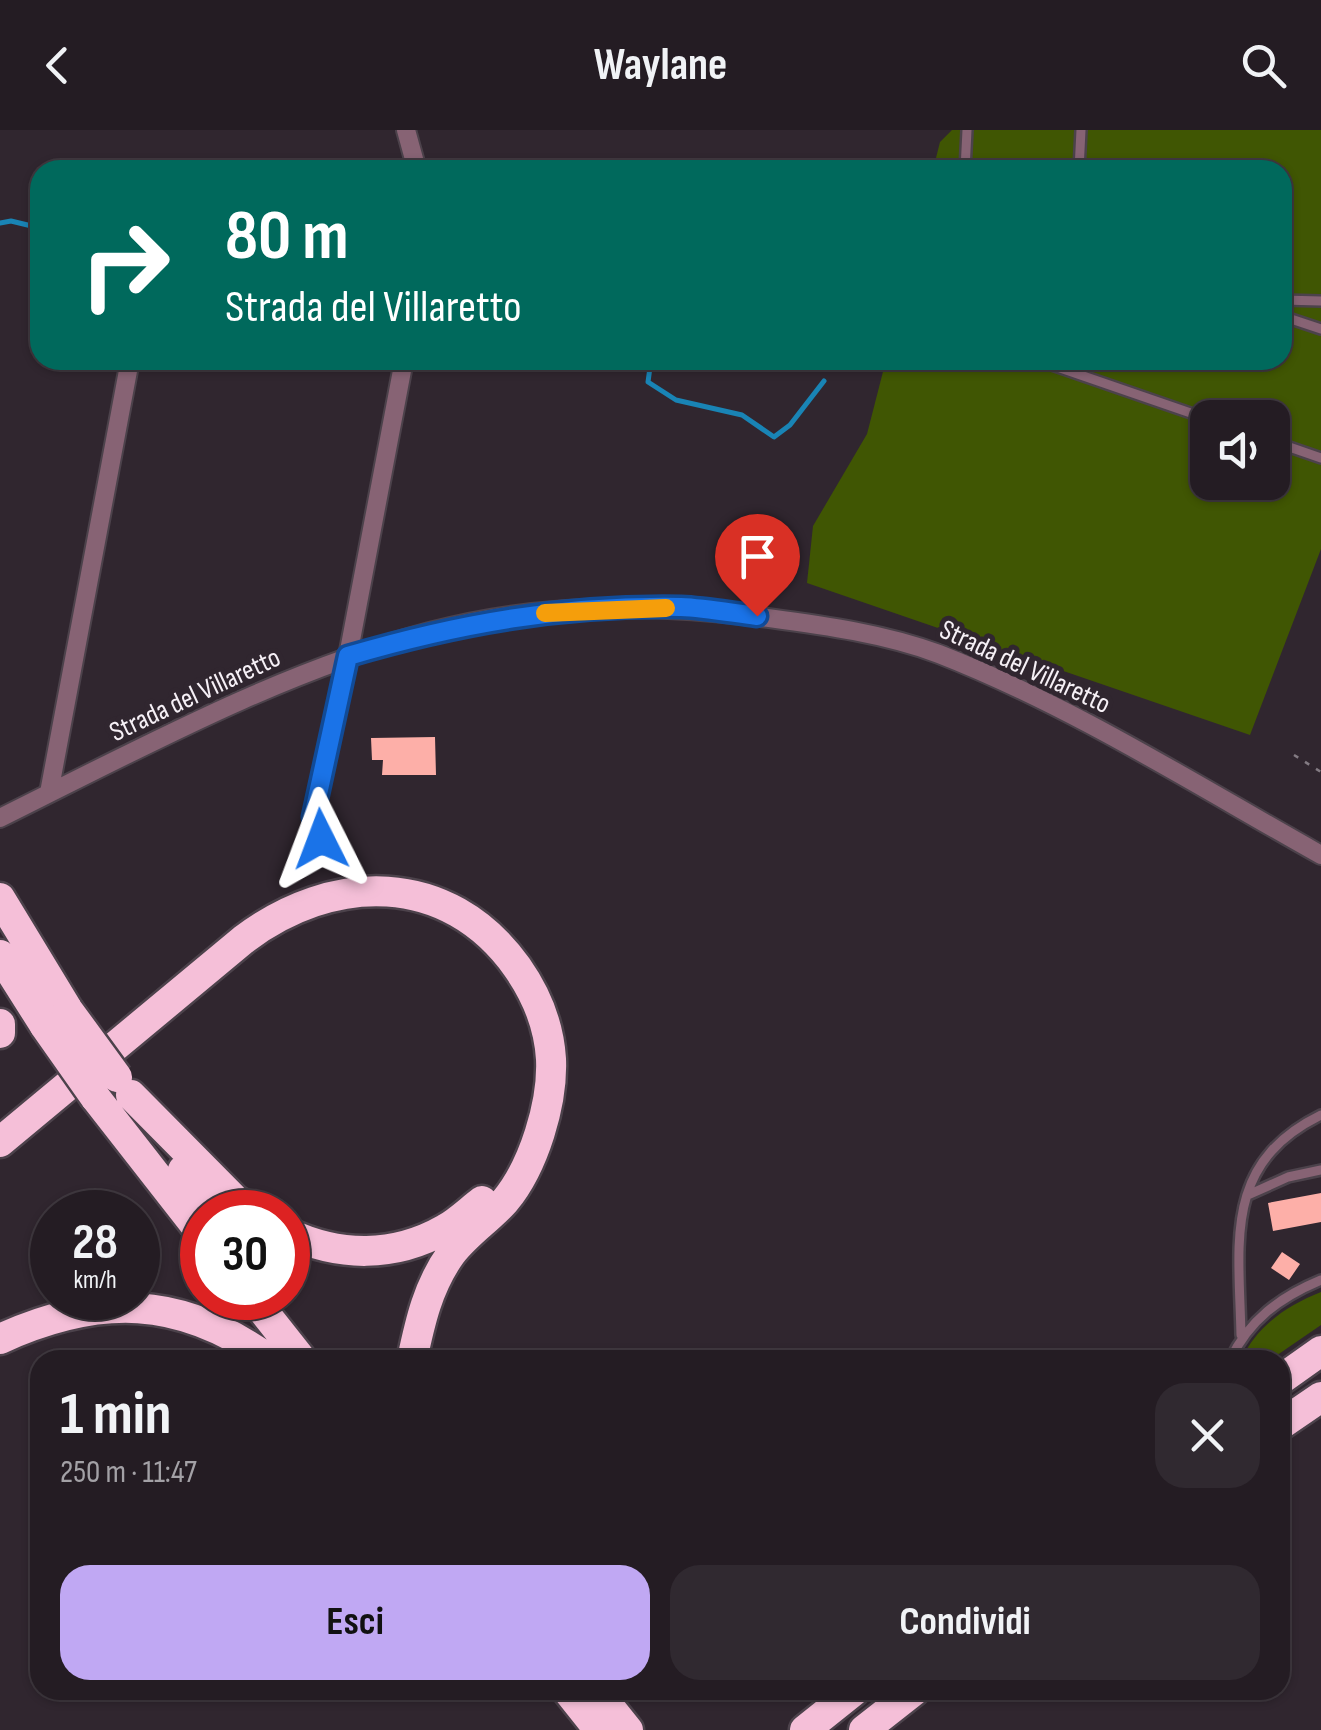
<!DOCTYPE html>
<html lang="it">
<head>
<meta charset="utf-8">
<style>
	body { margin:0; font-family:"Sofia Sans Condensed",sans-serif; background:#302930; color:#f1f3f6; height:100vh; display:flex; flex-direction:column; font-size:38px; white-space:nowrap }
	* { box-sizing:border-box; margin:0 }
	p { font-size:32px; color:#a3a1a6 }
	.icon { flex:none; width:55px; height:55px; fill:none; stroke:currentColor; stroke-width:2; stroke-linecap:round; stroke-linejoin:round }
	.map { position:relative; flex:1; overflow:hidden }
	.panel { position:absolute; left:30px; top:1220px; width:1260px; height:350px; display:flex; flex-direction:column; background:#241c23; border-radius:30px; box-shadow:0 2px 8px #0004,0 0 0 2px #413a41 }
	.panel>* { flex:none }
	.banner { position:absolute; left:30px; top:30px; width:1262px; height:210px; border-radius:30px; box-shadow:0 2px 8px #0004,0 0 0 2px #413a41; background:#00695c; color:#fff; overflow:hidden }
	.controls { position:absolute; left:1190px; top:270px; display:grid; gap:20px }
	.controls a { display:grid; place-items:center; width:100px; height:100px; border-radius:20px; background:#241c23; box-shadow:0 2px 8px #0004,0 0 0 2px #413a41; font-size:50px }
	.speed { position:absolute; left:30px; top:1060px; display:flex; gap:20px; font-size:50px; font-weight:700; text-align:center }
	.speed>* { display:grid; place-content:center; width:130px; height:130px; border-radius:50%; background:#241c23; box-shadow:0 2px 8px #0004,0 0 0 2px #413a41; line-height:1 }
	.speed small { font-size:25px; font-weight:400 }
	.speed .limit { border:15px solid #d22; background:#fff; color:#111 }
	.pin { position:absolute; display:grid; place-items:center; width:85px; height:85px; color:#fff; margin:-102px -42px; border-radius:50% 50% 50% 0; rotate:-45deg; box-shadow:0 0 10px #0007 }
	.pin .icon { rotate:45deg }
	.me { position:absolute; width:110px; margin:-55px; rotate:357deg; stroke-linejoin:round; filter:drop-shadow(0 0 8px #0008) }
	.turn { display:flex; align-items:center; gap:35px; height:210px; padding:0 30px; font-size:45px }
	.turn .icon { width:130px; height:130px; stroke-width:2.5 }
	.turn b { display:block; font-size:70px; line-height:85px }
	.round { display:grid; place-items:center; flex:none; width:105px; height:105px; border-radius:30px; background:#302930 }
	.summary { display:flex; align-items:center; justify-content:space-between; height:170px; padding:0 30px }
	h1 { font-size:60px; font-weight:700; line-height:75px }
	.cta { display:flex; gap:20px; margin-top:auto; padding:20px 30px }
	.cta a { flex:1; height:115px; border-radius:30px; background:#c0a8f3; color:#111; font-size:40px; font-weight:700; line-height:115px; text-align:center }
	.cta a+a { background:#302930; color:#f1f3f6 }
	header { display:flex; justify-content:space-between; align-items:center; height:130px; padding:0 30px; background:#241c23; font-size:45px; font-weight:700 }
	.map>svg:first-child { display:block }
	.green { fill:#405603; fill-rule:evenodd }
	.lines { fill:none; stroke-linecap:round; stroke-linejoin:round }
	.stream { stroke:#1984b5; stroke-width:5 }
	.building { fill:#fdafa8 }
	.lane-casing { stroke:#4c424b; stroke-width:14 }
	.street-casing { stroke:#4c424b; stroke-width:22 }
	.highway-casing { stroke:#4c424b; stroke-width:35 }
	.path { stroke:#837b83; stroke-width:2.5; stroke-dasharray:5 8; stroke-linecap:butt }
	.lane { stroke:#876374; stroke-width:9 }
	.street { stroke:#876374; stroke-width:18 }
	.highway { stroke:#f5bfd8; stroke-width:30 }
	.highway-bridge-casing { stroke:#4c424b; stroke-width:35; stroke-linecap:butt }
	.highway-bridge { stroke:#f5bfd8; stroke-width:30 }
	.route-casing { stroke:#114b97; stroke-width:25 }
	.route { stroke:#1a73e8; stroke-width:18 }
	.slow { stroke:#f59e0b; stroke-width:18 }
	.labels { text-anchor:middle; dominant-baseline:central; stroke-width:10; stroke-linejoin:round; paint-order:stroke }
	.street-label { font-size:28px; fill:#f6f0f6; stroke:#30262f }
</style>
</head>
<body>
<header><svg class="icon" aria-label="back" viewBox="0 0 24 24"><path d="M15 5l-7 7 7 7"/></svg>Waylane<svg class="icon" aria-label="search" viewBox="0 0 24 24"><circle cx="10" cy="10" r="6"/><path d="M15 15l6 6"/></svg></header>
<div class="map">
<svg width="1321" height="1600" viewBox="0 0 1321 1600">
	<rect width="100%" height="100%" fill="#30262f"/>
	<path class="green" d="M952,0H1321V419L1250,605L807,453L813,396L867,304L886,230H1282V40H933L940,12ZM1208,288H1272V352H1208Z
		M1321,1162V1195L1270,1230H1241C1257,1196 1286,1176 1321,1162Z"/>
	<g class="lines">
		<path class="stream" d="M0,93L11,91L40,98
			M651,230L648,252L676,270L742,285L774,307L790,295L824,251"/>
	</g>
	<path class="building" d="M435,607L436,645H382L383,630H372L371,608Z
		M312,723L317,735L297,742L293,731Z
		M1321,1063V1092L1273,1101L1268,1073Z
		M1282,1122L1300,1134L1289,1150L1271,1138Z"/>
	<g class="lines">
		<defs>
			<path id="lane" d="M965,40L967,0
				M1079,40L1081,0
				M1282,170L1321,171
				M1282,186L1321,199
				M1037,230L1208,289
				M1272,311L1321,328
				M1248,1065L1288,1047L1321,1040
				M1241,1205C1239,1112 1223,1033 1321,985
				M1230,1230C1249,1190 1280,1167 1321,1150"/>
			<path id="street" d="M406,0L417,40
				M49,663L130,230
				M0,688C139,619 280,542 430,502C538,473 652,473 761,487C820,495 883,503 939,524C1072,576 1196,655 1321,725
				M321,709L313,687L348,526L404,230"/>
			<path id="highway" d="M0,768L68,880
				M0,825L45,896
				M0,894V903
				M131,965L235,1070L254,1082
				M95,967L202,1104
				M0,1012L243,810C332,742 448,740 517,837C536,864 549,896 551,929C553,973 534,1036 505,1071C489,1089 466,1104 451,1124C428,1156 420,1192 412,1230
				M183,1040L214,1082
				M288,1103C339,1127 394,1128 445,1099C458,1092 470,1080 482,1071
				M253,1168L302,1230
				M0,1209C99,1164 180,1165 270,1230
				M1280,1250L1321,1221
				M1280,1295L1321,1267
				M567,1560L599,1600
				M596,1560L628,1600
				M805,1600L855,1560
				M864,1600L915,1560"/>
		</defs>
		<use href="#lane" class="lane-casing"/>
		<use href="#street" class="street-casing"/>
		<use href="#highway" class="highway-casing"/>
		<path class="path" d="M1294,625L1321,642"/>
		<use href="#lane" class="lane"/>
		<use href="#street" class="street"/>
		<use href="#highway" class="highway"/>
		<defs>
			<path id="highway-bridge" d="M68,880L117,947
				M45,896L95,967"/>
		</defs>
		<use href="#highway-bridge" class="highway-bridge-casing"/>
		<use href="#highway-bridge" class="highway-bridge"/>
	</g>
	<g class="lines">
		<defs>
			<path id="route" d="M321,709L313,687L348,526C460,493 564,475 681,477C706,478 732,483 757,486"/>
		</defs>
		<use href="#route" class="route-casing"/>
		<use href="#route" class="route"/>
		<path class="slow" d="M545,483L666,478"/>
	</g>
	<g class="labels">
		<g class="street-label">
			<text transform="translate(1025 537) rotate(25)">Strada del Villaretto</text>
			<text transform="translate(195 565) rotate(-25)">Strada del Villaretto</text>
		</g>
	</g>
</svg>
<div class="controls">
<a><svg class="icon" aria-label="sound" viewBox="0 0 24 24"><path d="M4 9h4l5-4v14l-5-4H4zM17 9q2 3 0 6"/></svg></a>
</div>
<div class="speed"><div>28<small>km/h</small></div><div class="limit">30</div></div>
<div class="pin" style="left:757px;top:486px;background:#d93025"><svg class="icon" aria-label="arrive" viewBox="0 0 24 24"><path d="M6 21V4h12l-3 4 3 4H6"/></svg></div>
<svg class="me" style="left:321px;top:709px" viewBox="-20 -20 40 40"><path d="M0-17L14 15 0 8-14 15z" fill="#1a73e8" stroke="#fff" stroke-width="4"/></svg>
<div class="banner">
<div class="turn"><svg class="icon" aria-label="right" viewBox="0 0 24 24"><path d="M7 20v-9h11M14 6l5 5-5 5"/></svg><div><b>80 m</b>Strada del Villaretto</div></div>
</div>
<section class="panel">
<div class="summary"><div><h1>1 min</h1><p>250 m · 11:47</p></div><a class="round"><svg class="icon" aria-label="close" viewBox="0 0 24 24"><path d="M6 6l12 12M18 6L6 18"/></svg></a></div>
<div class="cta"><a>Esci</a><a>Condividi</a></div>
</section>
</div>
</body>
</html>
